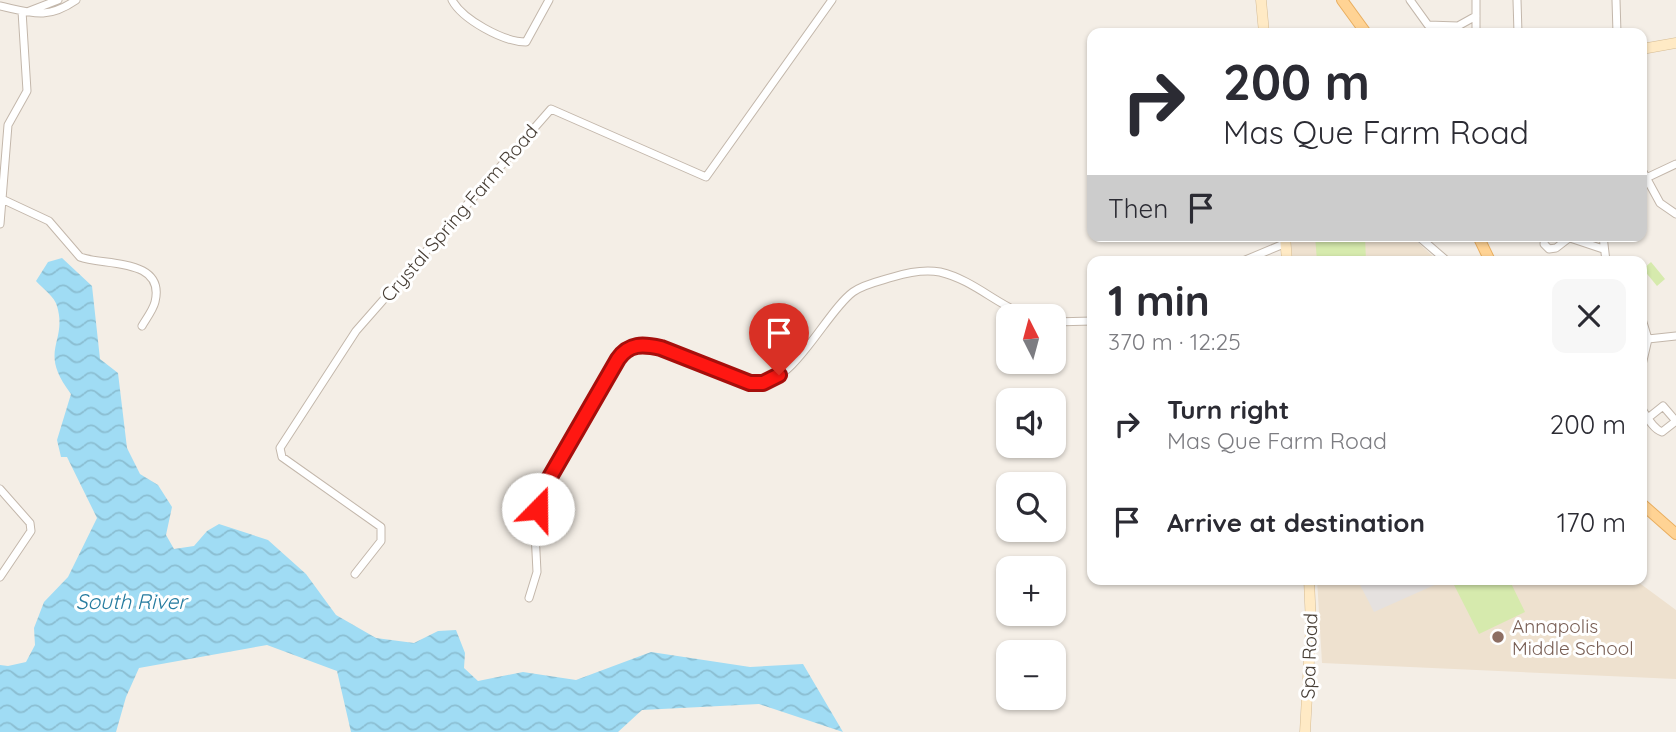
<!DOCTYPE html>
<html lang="en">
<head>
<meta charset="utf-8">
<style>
	body { margin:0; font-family:Quicksand,sans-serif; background:#f7f7f7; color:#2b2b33; height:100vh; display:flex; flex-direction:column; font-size:26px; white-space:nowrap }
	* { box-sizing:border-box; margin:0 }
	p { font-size:23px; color:#7c7c81 }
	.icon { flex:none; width:38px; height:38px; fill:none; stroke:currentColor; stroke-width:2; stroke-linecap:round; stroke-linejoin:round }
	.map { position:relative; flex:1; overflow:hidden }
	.drawer { position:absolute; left:1087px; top:256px; width:560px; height:329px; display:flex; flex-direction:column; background:#fff; border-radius:14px; box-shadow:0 2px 5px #0004 }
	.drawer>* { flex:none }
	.top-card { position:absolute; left:1087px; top:28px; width:560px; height:214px; border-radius:14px; box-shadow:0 2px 5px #0004; background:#fff; color:#2b2b33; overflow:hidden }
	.needle { width:46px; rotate:354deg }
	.tools { position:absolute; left:996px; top:304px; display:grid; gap:14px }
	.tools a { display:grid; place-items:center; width:70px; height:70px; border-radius:14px; background:#fff; box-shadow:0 2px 5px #0004; font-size:35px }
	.pin { position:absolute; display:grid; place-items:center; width:60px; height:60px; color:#fff; margin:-72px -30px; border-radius:50% 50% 50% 0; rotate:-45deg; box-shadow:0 0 7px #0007 }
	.pin .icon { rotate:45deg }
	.me { position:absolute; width:77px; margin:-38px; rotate:22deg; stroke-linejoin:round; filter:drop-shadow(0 0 5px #0008) }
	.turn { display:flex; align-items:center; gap:24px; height:147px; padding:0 21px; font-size:32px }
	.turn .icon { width:91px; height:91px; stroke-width:2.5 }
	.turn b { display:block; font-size:49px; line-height:60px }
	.then { display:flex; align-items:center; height:66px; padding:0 21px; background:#0003; gap:14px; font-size:26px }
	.round { display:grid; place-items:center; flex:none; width:74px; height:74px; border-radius:14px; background:#f7f7f7 }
	.headline { display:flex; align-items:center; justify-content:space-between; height:119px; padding:0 21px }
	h1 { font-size:42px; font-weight:700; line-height:52px }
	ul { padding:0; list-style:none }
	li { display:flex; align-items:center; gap:21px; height:98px; padding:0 21px }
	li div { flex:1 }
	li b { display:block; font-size:26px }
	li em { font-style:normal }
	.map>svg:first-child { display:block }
	.education { fill:#eee1cf }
	.pitch { fill:#d6eaad }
	.parking { fill:#e5e1df }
	.water { fill:url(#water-waves) }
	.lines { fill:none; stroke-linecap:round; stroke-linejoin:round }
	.street-casing { stroke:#c3b7ab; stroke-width:9 }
	.secondary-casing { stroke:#d6bc94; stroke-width:11 }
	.primary-casing { stroke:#e9ae5f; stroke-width:12 }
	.street { stroke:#fff; stroke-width:7 }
	.secondary { stroke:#ffeac5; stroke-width:10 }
	.primary { stroke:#ffd394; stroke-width:10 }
	.route-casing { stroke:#a60f0c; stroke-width:18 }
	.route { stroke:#ff1712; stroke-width:12 }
	.education-dot { fill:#8d6e63; stroke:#fff; stroke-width:2.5 }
	.labels { text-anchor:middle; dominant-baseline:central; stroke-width:6; stroke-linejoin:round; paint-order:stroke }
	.street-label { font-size:19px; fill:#473e35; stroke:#fff }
	.education-label { font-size:19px; fill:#785e54; stroke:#fff; text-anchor:start }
	.water-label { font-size:21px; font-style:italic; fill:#257b9f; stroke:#fff }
</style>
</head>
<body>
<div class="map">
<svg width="1676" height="732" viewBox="0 0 1676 732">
	<defs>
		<pattern id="water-waves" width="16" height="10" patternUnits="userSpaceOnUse" patternTransform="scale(1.75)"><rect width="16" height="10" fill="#a0dcf4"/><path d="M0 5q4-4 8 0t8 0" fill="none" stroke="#8bbed2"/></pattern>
	</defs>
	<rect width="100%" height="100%" fill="#f4eee6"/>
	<path class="education" d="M1284,236H1411L1438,261H1285Z
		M1317,579H1634L1676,610V679L1322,663Z"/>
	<path class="pitch" d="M1315,236H1365L1366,261H1317Z
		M1651,262L1665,279L1657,286L1643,269Z
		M1451,579H1509L1525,612L1479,634Z"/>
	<path class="parking" d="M1357,579H1438L1439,583L1374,612Z"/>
	<path class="water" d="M62,258L92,286L100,359L118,373L127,448L140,474L158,485L172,507L166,535L174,549L194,546L207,531L219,524L268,540L306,574L336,615L376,638L414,643L438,631L456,630L465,653L464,668L478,681L523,672L576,680L651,652L750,667L803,664L843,732L759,704L642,710L618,732H351L337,671L267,645L139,668L126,697L116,732H0V665L8,666L26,662L35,645L34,628L44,602L68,577L97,518L67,457H61L57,440L71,394C37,350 68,343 57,306C55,297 42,288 36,281L48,262Z"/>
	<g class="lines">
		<defs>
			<path id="street" d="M452,0C462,19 503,42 526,42L549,0
				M1410,0L1428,25L1458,26L1476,16
				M1476,0V33
				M1517,0L1518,33
				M1616,0L1617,33
				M0,6C32,13 47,20 76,0
				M27,12L58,0
				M1642,170L1660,203L1676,214
				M1642,180L1676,164
				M4,200L49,221L80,257C102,266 166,257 155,302C153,310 146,319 142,326
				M0,224L8,125L27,91L22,11
				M1418,236L1447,261
				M1545,236L1544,244L1549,249L1556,248L1569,238
				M1564,236L1603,249
				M1603,236L1606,261
				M1243,261L1286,243
				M1642,319L1648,339L1642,365
				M1054,322L1092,321
				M1648,339L1676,336
				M1642,409C1647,417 1653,429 1662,432L1676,421L1663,406L1648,418
				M0,489L30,523L31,531L0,577
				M355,574L381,541V527L282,457L280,448L356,331L551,109L706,177L832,0
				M529,598L537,572L535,532L541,498L621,355C650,322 722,386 760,383C795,381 827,311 853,292C864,284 880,281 893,277C909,272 924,269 940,272C974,280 998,306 1030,317"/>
			<path id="secondary" d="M1261,0L1264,33
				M1642,49L1676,43
				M1285,236L1287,261
				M1305,732L1311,625L1309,579"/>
			<path id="primary" d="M1342,0L1366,33
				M1478,236L1490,261
				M1642,504L1676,534"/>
		</defs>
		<use href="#street" class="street-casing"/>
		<use href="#secondary" class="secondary-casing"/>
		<use href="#primary" class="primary-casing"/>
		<use href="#street" class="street"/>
		<use href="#secondary" class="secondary"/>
		<use href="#primary" class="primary"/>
	</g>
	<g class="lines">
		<defs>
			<path id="route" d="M538,509L550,477L618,359C629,343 643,344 661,348L750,383H763L779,375"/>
		</defs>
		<use href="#route" class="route-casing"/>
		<use href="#route" class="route"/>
	</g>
	<circle class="education-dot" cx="1498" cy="637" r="7"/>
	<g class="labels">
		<g class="street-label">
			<text transform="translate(459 213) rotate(-49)">Crystal Spring Farm Road</text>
			<text transform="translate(1309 656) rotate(-88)">Spa Road</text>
		</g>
		<g class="education-label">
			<text x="1512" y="626">Annapolis<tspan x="1512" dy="22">Middle School</tspan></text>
		</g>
		<g class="water-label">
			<text x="131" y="601">South River</text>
		</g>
	</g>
</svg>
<div class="tools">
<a><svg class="needle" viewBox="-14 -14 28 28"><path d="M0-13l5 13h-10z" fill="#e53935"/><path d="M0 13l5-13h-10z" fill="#7c7c81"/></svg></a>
<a><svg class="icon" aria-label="sound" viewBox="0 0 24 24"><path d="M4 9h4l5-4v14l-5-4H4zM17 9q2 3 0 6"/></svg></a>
<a><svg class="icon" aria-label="search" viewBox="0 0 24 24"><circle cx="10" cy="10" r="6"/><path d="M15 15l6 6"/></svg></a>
<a>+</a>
<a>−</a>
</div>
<div class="pin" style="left:779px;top:375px;background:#d93025"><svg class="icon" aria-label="arrive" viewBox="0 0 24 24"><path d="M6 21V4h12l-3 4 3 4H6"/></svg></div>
<svg class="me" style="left:538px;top:509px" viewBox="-20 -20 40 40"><circle r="19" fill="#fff"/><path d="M0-13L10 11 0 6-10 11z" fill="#ff1712"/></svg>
<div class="top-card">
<div class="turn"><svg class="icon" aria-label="right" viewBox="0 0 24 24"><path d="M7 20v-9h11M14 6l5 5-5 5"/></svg><div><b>200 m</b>Mas Que Farm Road</div></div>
<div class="then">Then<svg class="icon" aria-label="arrive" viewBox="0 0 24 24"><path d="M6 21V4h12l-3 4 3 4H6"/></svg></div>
</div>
<section class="drawer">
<div class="headline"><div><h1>1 min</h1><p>370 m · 12:25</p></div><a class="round"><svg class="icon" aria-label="close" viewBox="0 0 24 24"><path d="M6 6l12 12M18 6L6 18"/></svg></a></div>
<ul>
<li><svg class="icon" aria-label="right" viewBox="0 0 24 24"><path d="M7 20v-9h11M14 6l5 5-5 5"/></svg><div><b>Turn right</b><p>Mas Que Farm Road</p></div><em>200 m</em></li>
<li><svg class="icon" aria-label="arrive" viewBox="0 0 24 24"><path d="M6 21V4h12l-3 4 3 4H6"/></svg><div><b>Arrive at destination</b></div><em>170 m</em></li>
</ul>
</section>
</div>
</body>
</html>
